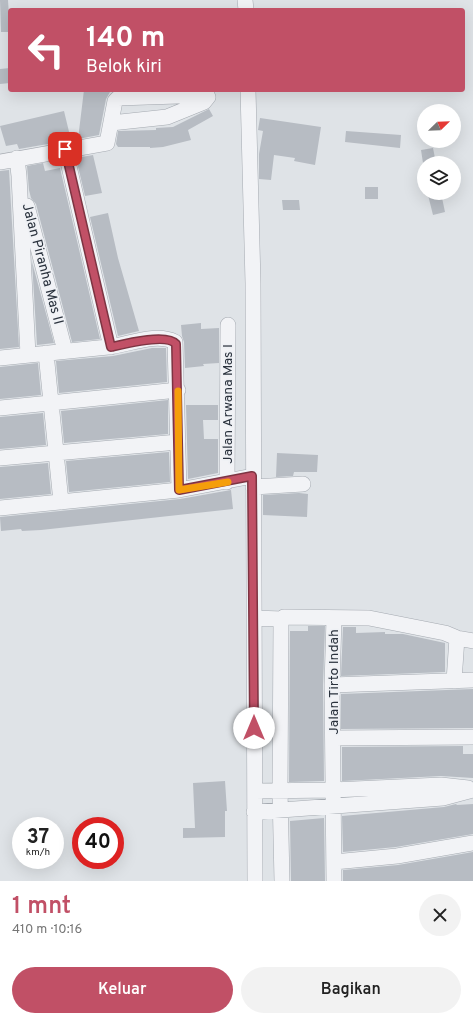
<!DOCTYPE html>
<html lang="id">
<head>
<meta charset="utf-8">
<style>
	body { margin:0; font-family:Overpass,sans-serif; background:#f2f2f2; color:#222; height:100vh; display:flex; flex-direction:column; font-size:15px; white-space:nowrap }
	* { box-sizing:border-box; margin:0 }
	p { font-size:13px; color:#767676 }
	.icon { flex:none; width:22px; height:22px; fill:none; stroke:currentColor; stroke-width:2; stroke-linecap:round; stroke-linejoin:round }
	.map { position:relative; height:881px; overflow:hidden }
	.sheet { display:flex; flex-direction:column; background:#fff; flex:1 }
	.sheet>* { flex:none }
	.hud { position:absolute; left:8px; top:8px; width:457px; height:84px; border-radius:4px; box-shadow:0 4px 16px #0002; background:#c15066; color:#fff; overflow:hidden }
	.needle { width:26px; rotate:67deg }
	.tools { position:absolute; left:417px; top:104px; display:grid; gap:8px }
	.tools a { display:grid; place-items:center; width:44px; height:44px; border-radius:50%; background:#fff; box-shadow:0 4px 16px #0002; font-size:20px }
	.speed { position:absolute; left:12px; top:817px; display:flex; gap:8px; font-size:20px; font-weight:700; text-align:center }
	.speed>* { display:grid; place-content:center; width:52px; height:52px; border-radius:50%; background:#fff; box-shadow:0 4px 16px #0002; line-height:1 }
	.speed small { font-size:10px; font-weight:400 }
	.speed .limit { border:6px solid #d22; background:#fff; color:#111 }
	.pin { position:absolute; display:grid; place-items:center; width:34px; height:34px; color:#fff; margin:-17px; border-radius:8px; box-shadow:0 2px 6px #0006 }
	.me { position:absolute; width:44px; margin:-22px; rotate:0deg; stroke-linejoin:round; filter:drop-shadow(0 0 3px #0008) }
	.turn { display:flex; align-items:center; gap:14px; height:84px; padding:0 12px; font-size:18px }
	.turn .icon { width:52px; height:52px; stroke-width:2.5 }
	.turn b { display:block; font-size:28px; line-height:34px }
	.round { display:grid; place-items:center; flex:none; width:42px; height:42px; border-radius:21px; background:#f2f2f2 }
	.head { display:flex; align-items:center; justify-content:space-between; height:68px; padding:0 12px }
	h1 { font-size:24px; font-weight:600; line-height:30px; color:#c15066 }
	.action { display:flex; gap:8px; margin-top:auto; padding:8px 12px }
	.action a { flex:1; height:46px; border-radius:24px; background:#c15066; color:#fff; font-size:16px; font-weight:600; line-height:46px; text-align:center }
	.action a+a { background:#f2f2f2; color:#222 }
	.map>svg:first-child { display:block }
	.building { fill:#b7bcc3 }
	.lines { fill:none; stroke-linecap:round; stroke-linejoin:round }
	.minor-casing { stroke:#a5aab1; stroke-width:16 }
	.minor { stroke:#f2f3f6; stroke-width:15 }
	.route-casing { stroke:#7d3442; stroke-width:10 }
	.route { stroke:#c15066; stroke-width:7 }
	.slow { stroke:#f59e0b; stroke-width:7 }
	.labels { text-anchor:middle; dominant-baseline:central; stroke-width:3.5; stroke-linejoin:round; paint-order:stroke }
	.street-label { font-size:14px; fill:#2a323d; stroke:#eff1f5 }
</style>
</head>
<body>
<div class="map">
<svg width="473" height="881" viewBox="0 0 473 881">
	<rect width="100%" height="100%" fill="#dfe3e7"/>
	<path class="building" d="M0,0H8L10,32H1Z
		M10,68V83L0,84V69Z
		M84,90L110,92L106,99L99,135L78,139Z
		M209,109L213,116L188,130L191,140L163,147L150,148V147H118L116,144L118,131L156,130V128L173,127Z
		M64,111L71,140L19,149L17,144L6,146L0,126Z
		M260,118L321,127L315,165L294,161L295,158L274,155L271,180L259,179V154L263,131L258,130Z
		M346,131L401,135L400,148L345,142Z
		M433,148L436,163H423L421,150Z
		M93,155L102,193L85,196L76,158Z
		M43,163L45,171L60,168L100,339L72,342L36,204L31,198L29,190L27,166Z
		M9,170L19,347L0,349V171Z
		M365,187H378V199H365Z
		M441,193L445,212L433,215L428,195Z
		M282,200H299L300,210H283Z
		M108,213L118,258L139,331L118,336L90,217Z
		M32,262L54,343L37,345Z
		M201,323V329L219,328V363L203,364L204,366L185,368L184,342L182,336L181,325Z
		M152,348H166L167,382L59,393L56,361L113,356Z
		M38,363L41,395L0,399V367Z
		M168,400V434L64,443L61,411Z
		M186,405H218V420H203L204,439H218V473L188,479Z
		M43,413L46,445L0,449V417Z
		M169,452L170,482L69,492L66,461Z
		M277,453L318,455L317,472H294L293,476L276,477Z
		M48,463L51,494L0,499V467Z
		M231,490L233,509L41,530L22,531L21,529L1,531L0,517L180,499Z
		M299,493L308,494L307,517L263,515V495Z
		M308,626H325L323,685L324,781L289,782L290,631H308Z
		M343,627H356V633L385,632V634H403L445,643V672L341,676Z
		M473,689V728L341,729V694Z
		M463,746V754H473V778L441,776L342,781V747Z
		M225,781L227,811H225V837L183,838V828H195L193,783Z
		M456,804L457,805L473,804V834L396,847L343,852L342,816L444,807Z
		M324,818L325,881H291L290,821Z
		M473,852V881H343V870L398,865Z"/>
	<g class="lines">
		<defs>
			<path id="minor" d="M245,0L246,10
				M248,90L253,283L255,881
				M65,149L111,347
				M17,158L19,176L28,355
				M0,162L107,143L115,101L118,98L207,95L208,97L204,102L167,117L111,123
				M27,206L65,351
				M46,353L61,502
				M0,358C36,354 72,351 108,347C128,345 156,332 175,342L179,490
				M0,408L178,390
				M0,458L178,442
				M227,482L228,325
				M253,487L303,484
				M0,508L179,490L253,476
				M254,618L282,619
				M334,618L332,685L334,881
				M454,681L457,638
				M332,685L473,680
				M333,738L473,737
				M255,791L333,790L441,785L468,788
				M254,812L443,798L473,790
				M334,862L397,856L473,843
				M282,881L280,791L281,623L284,617L369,618L445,633L457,638L473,641"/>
		</defs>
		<use href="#minor" class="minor-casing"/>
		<use href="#minor" class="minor"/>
	</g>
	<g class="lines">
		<defs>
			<path id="route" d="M65,149L111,347C124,344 167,333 176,344L179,490L252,476L254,728"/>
		</defs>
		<use href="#route" class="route-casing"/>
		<use href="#route" class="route"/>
		<path class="slow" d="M178,391L179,490L228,482"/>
	</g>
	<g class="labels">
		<g class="street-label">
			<text transform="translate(42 264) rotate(75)">Jalan Piranha Mas II</text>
			<text transform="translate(228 404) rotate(-90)">Jalan Arwana Mas I</text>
			<text transform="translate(334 682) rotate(-90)">Jalan Tirto Indah</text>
		</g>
	</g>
</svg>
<div class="tools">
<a><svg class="needle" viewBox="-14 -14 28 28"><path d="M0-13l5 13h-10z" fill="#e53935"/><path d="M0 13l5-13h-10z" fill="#767676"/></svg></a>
<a><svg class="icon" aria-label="layers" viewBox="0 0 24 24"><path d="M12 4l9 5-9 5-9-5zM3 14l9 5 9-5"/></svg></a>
</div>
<div class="speed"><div>37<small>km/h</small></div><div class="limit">40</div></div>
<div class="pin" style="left:65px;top:149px;background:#d93025"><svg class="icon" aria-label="arrive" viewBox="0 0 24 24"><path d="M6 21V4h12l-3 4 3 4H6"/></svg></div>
<svg class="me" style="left:254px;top:728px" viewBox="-20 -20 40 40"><circle r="19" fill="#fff"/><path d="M0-13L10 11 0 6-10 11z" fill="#c15066"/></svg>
<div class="hud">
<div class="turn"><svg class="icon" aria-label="left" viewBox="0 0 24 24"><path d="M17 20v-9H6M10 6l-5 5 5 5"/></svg><div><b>140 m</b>Belok kiri</div></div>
</div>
</div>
<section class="sheet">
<div class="head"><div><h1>1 mnt</h1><p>410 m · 10:16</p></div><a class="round"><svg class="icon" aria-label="close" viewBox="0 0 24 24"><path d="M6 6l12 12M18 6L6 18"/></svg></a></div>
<div class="action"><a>Keluar</a><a>Bagikan</a></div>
</section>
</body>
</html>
